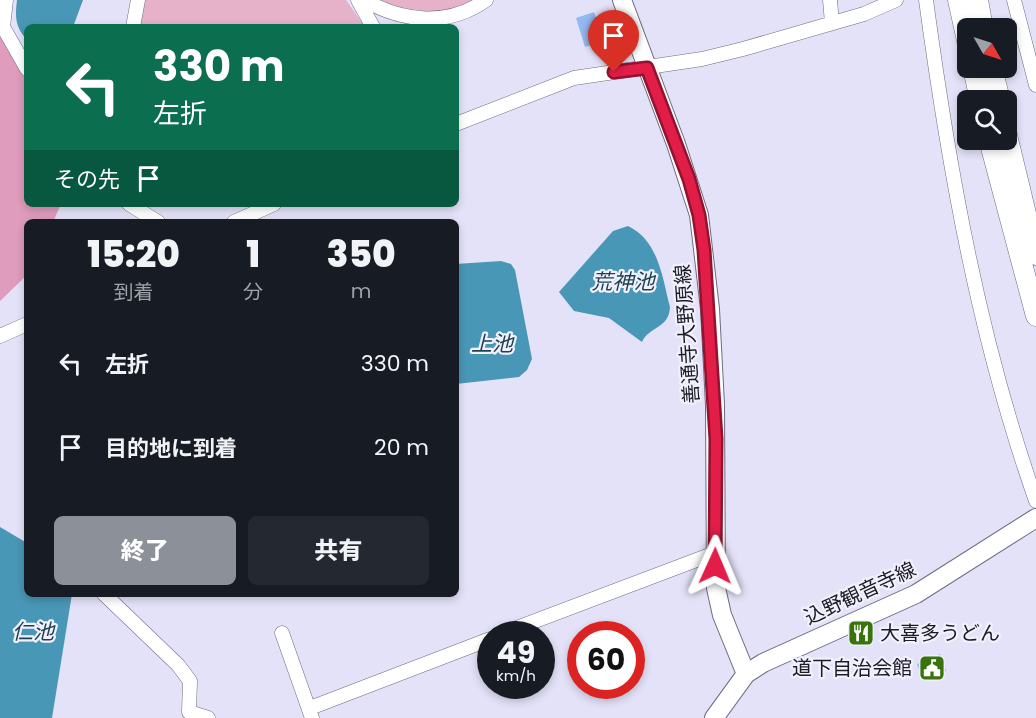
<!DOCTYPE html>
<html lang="ja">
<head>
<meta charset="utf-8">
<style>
	body { margin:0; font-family:Poppins,"Noto Sans JP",sans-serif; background:#242831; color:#f1f3f6; height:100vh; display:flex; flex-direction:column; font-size:22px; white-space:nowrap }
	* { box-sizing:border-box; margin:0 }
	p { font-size:20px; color:#9ea1a6 }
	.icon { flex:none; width:33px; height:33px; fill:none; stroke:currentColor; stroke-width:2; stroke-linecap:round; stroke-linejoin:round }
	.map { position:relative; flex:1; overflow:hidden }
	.panel { position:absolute; left:24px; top:219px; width:435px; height:378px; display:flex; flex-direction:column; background:#171b24; border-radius:9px; box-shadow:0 3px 9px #0003 }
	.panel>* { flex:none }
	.guide { position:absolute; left:24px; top:24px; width:435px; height:183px; border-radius:9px; box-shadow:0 3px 9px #0003; background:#0b6e4f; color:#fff; overflow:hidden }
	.needle { width:39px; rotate:129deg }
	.controls { position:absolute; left:957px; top:18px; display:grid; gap:12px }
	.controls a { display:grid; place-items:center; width:60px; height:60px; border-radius:9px; background:#171b24; box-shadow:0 3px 9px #0003; font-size:30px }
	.speed { position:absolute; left:477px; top:621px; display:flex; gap:12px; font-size:30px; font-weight:700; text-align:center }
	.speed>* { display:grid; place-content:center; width:78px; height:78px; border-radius:50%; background:#171b24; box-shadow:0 3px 9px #0003; line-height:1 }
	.speed small { font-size:15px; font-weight:400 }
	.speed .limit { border:9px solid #d22; background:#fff; color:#111 }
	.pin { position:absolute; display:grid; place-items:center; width:51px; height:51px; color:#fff; margin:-62px -26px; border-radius:50% 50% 50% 0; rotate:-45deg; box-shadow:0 0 6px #0007 }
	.pin .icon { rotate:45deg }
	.me { position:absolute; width:66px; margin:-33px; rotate:1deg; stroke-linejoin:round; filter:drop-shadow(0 0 4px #0008) }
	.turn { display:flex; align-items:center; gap:21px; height:126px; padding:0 30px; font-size:27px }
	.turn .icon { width:78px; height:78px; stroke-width:2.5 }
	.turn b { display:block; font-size:42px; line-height:51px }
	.then { display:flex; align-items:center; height:57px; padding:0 30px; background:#0003; gap:12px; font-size:22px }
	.eta { display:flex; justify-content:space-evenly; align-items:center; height:102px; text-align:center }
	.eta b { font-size:36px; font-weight:800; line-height:42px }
	.primary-button { display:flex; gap:12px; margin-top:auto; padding:12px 30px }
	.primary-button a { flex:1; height:69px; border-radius:9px; background:#8c9099; color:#fff; font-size:24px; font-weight:800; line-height:69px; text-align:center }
	.primary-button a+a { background:#242831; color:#f1f3f6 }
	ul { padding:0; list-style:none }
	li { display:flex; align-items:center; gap:18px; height:84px; padding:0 30px }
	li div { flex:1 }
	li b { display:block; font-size:22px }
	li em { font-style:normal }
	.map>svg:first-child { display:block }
	.green { fill:#e5b2ca }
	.forest { fill:#df9cbd }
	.water { fill:#4997b6 }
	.building { fill:#93b9f0 }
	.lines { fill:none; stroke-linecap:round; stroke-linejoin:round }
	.minor-casing { stroke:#6d6c80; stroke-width:15 }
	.major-casing { stroke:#6d6c80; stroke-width:20 }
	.highway-casing { stroke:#6d6c80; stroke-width:21 }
	.minor { stroke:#fff; stroke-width:14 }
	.major { stroke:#fff; stroke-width:18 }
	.highway { stroke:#fff; stroke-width:20 }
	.route-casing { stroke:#92132f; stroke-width:15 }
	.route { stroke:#e11d48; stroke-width:10 }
	.labels { text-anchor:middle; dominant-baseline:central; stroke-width:4.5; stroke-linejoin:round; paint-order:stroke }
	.street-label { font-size:20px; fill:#1d1c24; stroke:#f1f0fd }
	.poi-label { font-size:20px; fill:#1d1c24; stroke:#f1f0fd; text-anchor:start }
	.water-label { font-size:21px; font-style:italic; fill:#1e4150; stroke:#f1f0fd }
</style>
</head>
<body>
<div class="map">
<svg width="1036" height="718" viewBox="0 0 1036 718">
	<rect width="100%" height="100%" fill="#e3e2f8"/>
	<path class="green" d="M141,0H346L365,27H137Z
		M376,0H480L473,5L424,16Z"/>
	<path class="forest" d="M0,32L27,66V204H61L53,222H27V275L0,301Z"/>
	<path class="water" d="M17,0H83L73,27H27V40C15,27 15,17 17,0Z
		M628,226C659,241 662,277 670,307C669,329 649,326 642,342L609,318L574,311L559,292L613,231Z
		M501,261L511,264L515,270L532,359L527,370L519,377L456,384V264Z
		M0,527L27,543V594H72L52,718H0Z"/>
	<path class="building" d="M594,12L604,41L585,47L576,18Z
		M940,654L946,671L923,680L917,664Z"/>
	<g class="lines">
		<defs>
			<path id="minor" d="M6,0L3,27L27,69
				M358,0L373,27
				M364,0C403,22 448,27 486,0
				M830,0L832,23
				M926,0C949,170 979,339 1036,501
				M1014,0L1036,85
				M133,27L138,0
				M456,124L574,78L702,59L743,49L864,14L896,0
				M129,204L158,222
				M234,222L274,204
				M0,336L27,324
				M104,594L178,665L190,681L189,712L208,718
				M282,633L312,718
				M501,634L715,553
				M310,708L490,639"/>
			<path id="major" d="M622,0L676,144L699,215L710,309L715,405L716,588L722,615L746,674
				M714,718L746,674L763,663L916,594L1036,518"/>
			<path id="highway" d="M958,0L968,45
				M978,0L983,28
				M973,68L980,100
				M992,68L1000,100
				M1006,131L1036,255
				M989,140L1036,316"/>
		</defs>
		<use href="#minor" class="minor-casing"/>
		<use href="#major" class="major-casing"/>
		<use href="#highway" class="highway-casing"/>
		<use href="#minor" class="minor"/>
		<use href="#major" class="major"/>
		<use href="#highway" class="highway"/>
	</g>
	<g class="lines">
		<defs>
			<path id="route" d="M614,72L647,68L689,179L699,215L704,250L716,439L715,566"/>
		</defs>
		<use href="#route" class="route-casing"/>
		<use href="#route" class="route"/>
	</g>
	<defs>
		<symbol id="restaurant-square" viewBox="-11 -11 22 22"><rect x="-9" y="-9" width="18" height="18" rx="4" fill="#38740a" stroke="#f1f0fd"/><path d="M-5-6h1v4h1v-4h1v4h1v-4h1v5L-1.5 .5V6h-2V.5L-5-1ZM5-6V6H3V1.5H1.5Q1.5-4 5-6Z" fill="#fff"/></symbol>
		<symbol id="civic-square" viewBox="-11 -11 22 22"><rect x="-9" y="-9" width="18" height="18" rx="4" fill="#38740a" stroke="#f1f0fd"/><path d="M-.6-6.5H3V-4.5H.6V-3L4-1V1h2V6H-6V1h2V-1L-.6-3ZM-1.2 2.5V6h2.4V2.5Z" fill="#fff"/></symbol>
	</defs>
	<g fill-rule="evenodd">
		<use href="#restaurant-square" x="846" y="618" width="30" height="30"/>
		<use href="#civic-square" x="917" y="653" width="30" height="30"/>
	</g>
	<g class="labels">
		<g class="street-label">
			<text transform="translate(687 334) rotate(-94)">善通寺大野原線</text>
			<text transform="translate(860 593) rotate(-25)">込野観音寺線</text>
		</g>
		<g class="poi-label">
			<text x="880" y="633">大喜多うどん</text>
			<text x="912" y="668" text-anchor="end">道下自治会館</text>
		</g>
		<g class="water-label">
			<text x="623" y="281">荒神池</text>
			<text x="492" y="343">上池</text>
			<text x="33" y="631">仁池</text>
		</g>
	</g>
</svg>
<div class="controls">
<a><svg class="needle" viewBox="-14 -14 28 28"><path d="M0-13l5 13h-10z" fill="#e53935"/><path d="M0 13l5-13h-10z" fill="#9ea1a6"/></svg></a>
<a><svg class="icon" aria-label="search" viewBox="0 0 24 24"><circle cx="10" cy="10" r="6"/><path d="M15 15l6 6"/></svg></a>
</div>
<div class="speed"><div>49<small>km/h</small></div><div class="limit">60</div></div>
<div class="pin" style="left:614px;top:72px;background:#d93025"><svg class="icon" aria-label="arrive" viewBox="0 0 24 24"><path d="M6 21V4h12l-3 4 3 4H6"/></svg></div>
<svg class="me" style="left:715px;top:566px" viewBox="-20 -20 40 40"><path d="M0-17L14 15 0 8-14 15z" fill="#e11d48" stroke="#fff" stroke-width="4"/></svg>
<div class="guide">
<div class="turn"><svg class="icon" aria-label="left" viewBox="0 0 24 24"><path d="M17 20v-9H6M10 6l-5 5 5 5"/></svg><div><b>330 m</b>左折</div></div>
<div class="then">その先<svg class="icon" aria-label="arrive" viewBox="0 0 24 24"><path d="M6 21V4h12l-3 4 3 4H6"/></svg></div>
</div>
<section class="panel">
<div class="eta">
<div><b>15:20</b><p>到着</p></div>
<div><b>1</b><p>分</p></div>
<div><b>350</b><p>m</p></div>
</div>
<ul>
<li><svg class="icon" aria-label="left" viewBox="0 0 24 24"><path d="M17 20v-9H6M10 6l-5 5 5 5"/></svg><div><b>左折</b></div><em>330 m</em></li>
<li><svg class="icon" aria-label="arrive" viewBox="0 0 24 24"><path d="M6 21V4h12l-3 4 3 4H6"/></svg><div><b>目的地に到着</b></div><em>20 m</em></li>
</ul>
<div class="primary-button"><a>終了</a><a>共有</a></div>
</section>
</div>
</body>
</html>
